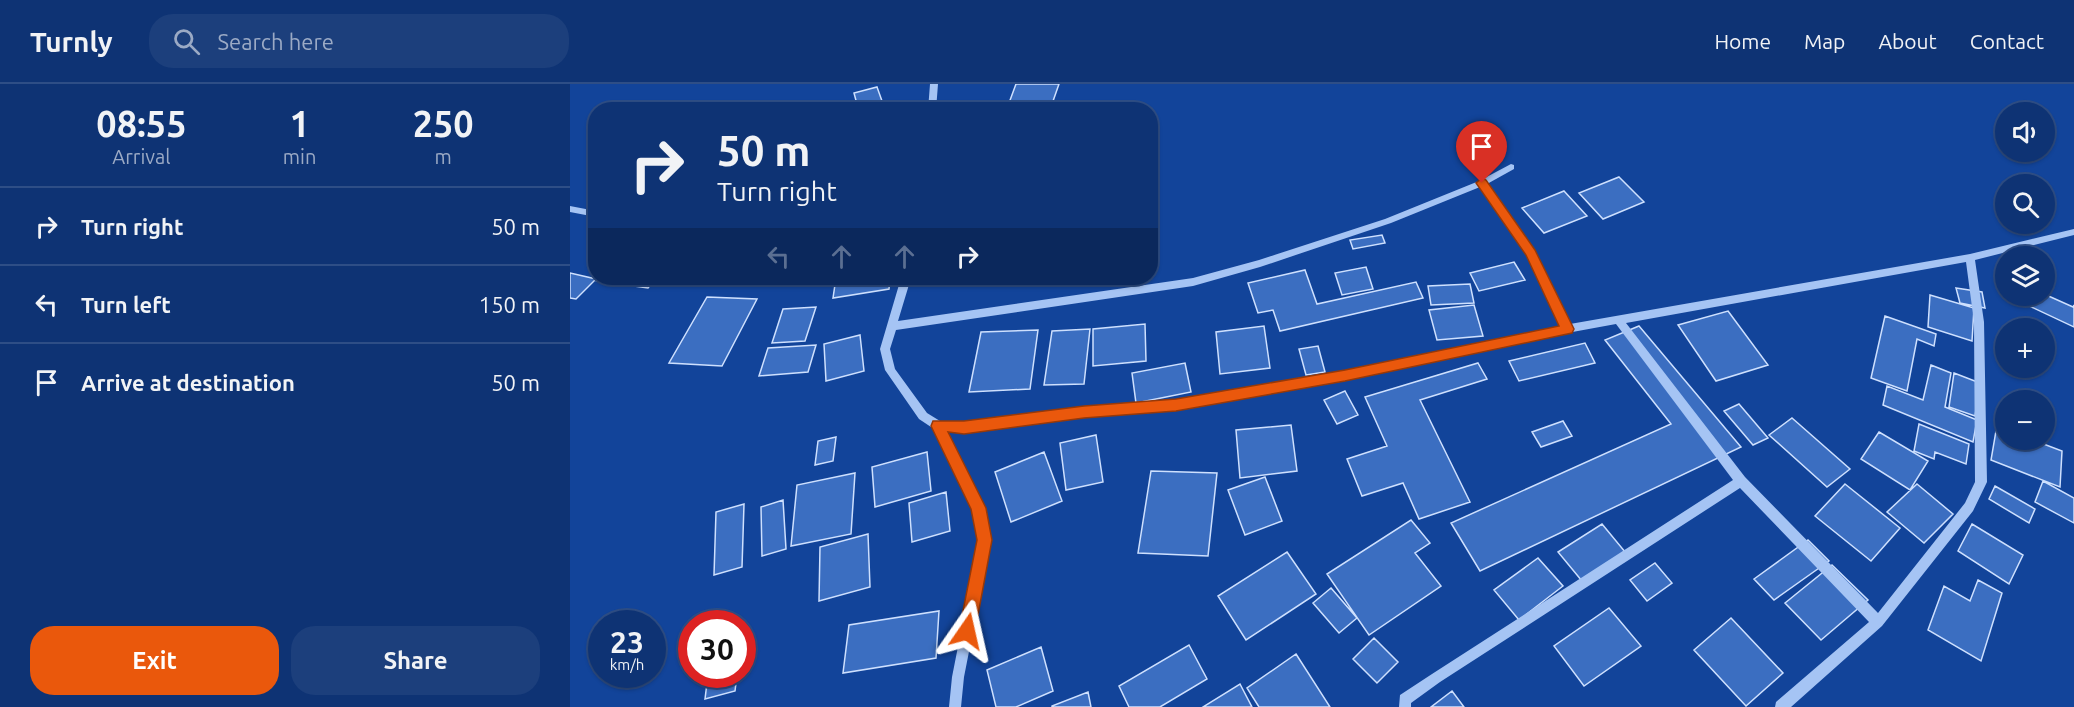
<!DOCTYPE html>
<html lang="en">
<head>
<meta charset="utf-8">
<style>
	body { margin:0; font-family:Ubuntu,sans-serif; background:#1c3f7c; color:#f1f3f6; height:100vh; display:flex; flex-direction:column; font-size:22px; white-space:nowrap }
	* { box-sizing:border-box; margin:0 }
	p { font-size:20px; color:#9baac5 }
	.icon { flex:none; width:33px; height:33px; fill:none; stroke:currentColor; stroke-width:2; stroke-linecap:round; stroke-linejoin:round }
	.map { position:relative; flex:1; overflow:hidden }
	.details { display:flex; flex-direction:column; background:#0e3374; width:570px }
	.details>* { flex:none }
	.guide { position:absolute; left:18px; top:18px; width:570px; height:183px; border-radius:24px; box-shadow:0 2px 4px #0004,0 0 0 2px #2e4e86; background:#0e3374; color:#f1f3f6; overflow:hidden }
	.tools { position:absolute; left:1425px; top:18px; display:grid; gap:12px }
	.tools a { display:grid; place-items:center; width:60px; height:60px; border-radius:50%; background:#0e3374; box-shadow:0 2px 4px #0004,0 0 0 2px #2e4e86; font-size:30px }
	.speed { position:absolute; left:18px; top:526px; display:flex; gap:12px; font-size:30px; font-weight:700; text-align:center }
	.speed>* { display:grid; place-content:center; width:78px; height:78px; border-radius:50%; background:#0e3374; box-shadow:0 2px 4px #0004,0 0 0 2px #2e4e86; line-height:1 }
	.speed small { font-size:15px; font-weight:400 }
	.speed .limit { border:9px solid #d22; background:#fff; color:#111 }
	.pin { position:absolute; display:grid; place-items:center; width:51px; height:51px; color:#fff; margin:-62px -26px; border-radius:50% 50% 50% 0; rotate:-45deg; box-shadow:0 0 6px #0007 }
	.pin .icon { rotate:45deg }
	.me { position:absolute; width:66px; margin:-33px; rotate:11deg; stroke-linejoin:round; filter:drop-shadow(0 0 4px #0008) }
	.turn { display:flex; align-items:center; gap:21px; height:126px; padding:0 30px; font-size:27px }
	.turn .icon { width:78px; height:78px; stroke-width:2.5 }
	.turn b { display:block; font-size:42px; line-height:51px }
	.lanes { display:flex; align-items:center; height:57px; padding:0 30px; background:#0003; justify-content:center; gap:30px; direction:ltr }
	.lanes .off { opacity:.35 }
	.eta { display:flex; justify-content:space-evenly; align-items:center; height:102px; text-align:center }
	.eta b { font-size:36px; font-weight:600; line-height:42px }
	.primary-button { display:flex; gap:12px; margin-top:auto; padding:12px 30px }
	.primary-button a { flex:1; height:69px; border-radius:24px; background:#ea580c; color:#fff; font-size:24px; font-weight:600; line-height:69px; text-align:center }
	.primary-button a+a { background:#1c3f7c; color:#f1f3f6 }
	ul { padding:0; list-style:none }
	li { display:flex; align-items:center; gap:18px; height:78px; padding:0 30px; border-top:2px solid #2e4e86 }
	li div { flex:1 }
	li b { display:block; font-size:22px }
	li em { font-style:normal }
	header { display:flex; align-items:center; gap:36px; box-sizing:border-box; height:84px; padding:0 30px; background:#0e3374; border-bottom:2px solid #2e4e86 }
	header strong { font-size:28px }
	nav { display:flex; gap:33px; margin-inline-start:auto; font-size:21px }
	.search { width:420px; height:54px; background:#1c3f7c; display:flex; align-items:center; gap:15px; box-sizing:border-box; padding:0 21px; border-radius:24px; color:#9baac5; font-size:22px }
	main { display:flex; flex:1; min-height:0 }
	.map>svg:first-child { display:block }
	.building { fill:#3b6ec1; stroke:#cee0fe; stroke-width:1.5 }
	.lines { fill:none; stroke-linecap:round; stroke-linejoin:round }
	.minor { fill:#a5c4f4; fill-rule:evenodd }
	.route { fill:#ea580c; stroke:#983908; stroke-width:1.5 }
</style>
</head>
<body>
<header>
<strong>Turnly</strong>
<div class="search"><svg class="icon" aria-label="search" viewBox="0 0 24 24"><circle cx="10" cy="10" r="6"/><path d="M15 15l6 6"/></svg>Search here</div>
<nav><a>Home</a><a>Map</a><a>About</a><a>Contact</a></nav>
</header>
<main>
<section class="details">
<div class="eta">
<div><b>08:55</b><p>Arrival</p></div>
<div><b>1</b><p>min</p></div>
<div><b>250</b><p>m</p></div>
</div>
<ul>
<li><svg class="icon" aria-label="right" viewBox="0 0 24 24"><path d="M7 20v-9h11M14 6l5 5-5 5"/></svg><div><b>Turn right</b></div><em>50 m</em></li>
<li><svg class="icon" aria-label="left" viewBox="0 0 24 24"><path d="M17 20v-9H6M10 6l-5 5 5 5"/></svg><div><b>Turn left</b></div><em>150 m</em></li>
<li><svg class="icon" aria-label="arrive" viewBox="0 0 24 24"><path d="M6 21V4h12l-3 4 3 4H6"/></svg><div><b>Arrive at destination</b></div><em>50 m</em></li>
</ul>
<div class="primary-button"><a>Exit</a><a>Share</a></div>
</section>
<div class="map">
<svg width="1504" height="623" viewBox="0 0 1504 623">
	<rect width="100%" height="100%" fill="#12449a"/>
	<path class="building" d="M446,0H489L482,20L439,19Z
		M307,3L312,17L288,24L284,9Z
		M1049,93L1074,118L1033,135L1009,109Z
		M994,107L1017,132L974,149L952,124Z
		M812,151L815,159L783,165L780,156Z
		M944,178L955,196L909,207L900,189Z
		M796,183L803,205L772,211L765,189Z
		M735,186L747,220L846,198L853,214L710,247L703,226L688,229L678,199Z
		M0,189L26,195L6,215L0,214Z
		M30,194H86L78,204L27,197Z
		M266,194H320L319,205L263,214Z
		M900,200L904,219L861,221L858,202Z
		M1386,204L1412,208L1415,224L1390,219Z
		M1474,210L1503,223L1504,221V243L1438,212Z
		M1360,211L1404,224L1402,257L1358,243Z
		M137,213L187,215L152,282L99,279Z
		M904,221L913,252L867,256L859,226Z
		M246,223L235,257L202,259L213,225Z
		M1158,227L1198,281L1146,297L1108,241Z
		M1315,232L1366,250L1364,262L1347,255L1337,307L1301,294Z
		M575,240L576,277L523,282V245Z
		M694,242L700,284L650,290L646,248Z
		M1069,242L1171,363L910,487L881,439L1101,340L1035,256Z
		M520,245L514,300L474,301L482,247Z
		M468,246L460,305L399,308L411,248Z
		M290,251L294,287L256,297L254,260Z
		M1015,259L1025,279L949,297L939,277Z
		M246,261L238,288L189,292L198,264Z
		M748,262L755,288L736,291L729,265Z
		M615,279L621,308L566,319L562,289Z
		M908,279L917,295L850,316L900,418L849,435L833,399L792,412L777,375L817,362L795,313Z
		M1361,281L1381,289L1375,323L1407,336L1403,358L1313,321L1317,302L1353,316Z
		M1384,289L1410,299L1405,332L1379,323Z
		M775,307L788,331L767,340L754,316Z
		M1169,320L1198,354L1183,361L1154,327Z
		M1222,334L1280,385L1257,403L1199,351Z
		M993,337L1002,352L971,363L962,348Z
		M1349,340L1399,360L1396,380L1365,368L1364,375L1344,367Z
		M721,341L727,387L670,394L666,346Z
		M1427,341L1436,345V356H1463L1492,367L1490,403L1421,376Z
		M1309,348L1358,377L1340,406L1291,375Z
		M526,351L533,398L496,406L490,359Z
		M266,353L263,377L245,381L248,357Z
		M357,368L361,407L305,423L302,383Z
		M474,368L492,417L441,438L425,388Z
		M581,387L647,389L638,472L568,469Z
		M285,389L281,450L221,462L227,401Z
		M695,393L712,437L675,451L658,406Z
		M1473,397L1504,414V439L1465,418Z
		M1275,400L1330,444L1301,477L1245,432Z
		M1347,400L1383,430L1354,459L1317,428Z
		M1425,402L1465,425L1459,439L1419,415Z
		M376,408L380,447L342,458L339,419Z
		M213,416L216,465L192,472L191,423Z
		M174,420L172,483L144,491L146,428Z
		M841,436L860,459L845,469L871,502L799,551L757,490Z
		M1032,440L1056,469L1012,497L988,468Z
		M1402,440L1453,471L1439,500L1388,467Z
		M298,450L300,503L249,517L250,463Z
		M1238,456L1259,477L1204,516L1184,495Z
		M717,468L746,510L676,556L648,512Z
		M968,474L993,502L949,536L924,506Z
		M1085,479L1102,499L1077,517L1060,496Z
		M1262,481L1298,516L1251,556L1215,519Z
		M1408,496L1432,509L1411,577L1358,546L1374,502L1400,517Z
		M761,504L787,534L769,549L743,519Z
		M1039,524L1071,562L1014,602L984,562Z
		M369,527L366,574L273,589L279,541Z
		M1161,534L1213,589L1176,622L1124,566Z
		M804,554L828,578L807,599L783,575Z
		M619,561L637,595L590,623H559L549,602Z
		M471,563L483,607L446,623H426L417,586Z
		M726,570L760,623H689L677,604Z
		M138,591H167L165,607L135,615Z
		M670,600L682,623H633Z
		M882,607L894,623H861Z
		M518,608L521,623H482V622Z"/>
	<g class="lines">
		<path class="minor" d="M360,0H368L366,26H358Z
			M941,80L944,81V85L917,100L964,166L1000,240L1400,170L1504,145V151L1405,176L1414,238L1417,398L1403,427L1312,542L1221,623H1205L1206,618L1299,538L1170,404L870,598L841,619V623H829L830,611L862,590L1163,396L1046,240L997,249L775,296L606,326L514,333L394,349L376,347L414,424L421,456L394,593L391,623H379L382,593L409,456L402,424L364,345L349,335L315,286L310,265L331,194H341L328,237L623,194L689,176L815,135L909,97ZM910,103L957,171L991,242L775,288L606,316L514,323L394,339L370,337L357,329L325,285L320,265L326,246L623,202L690,183L821,139ZM1396,178L1404,238L1405,398L1395,419L1308,529L1175,393L1056,239Z
			M0,122L26,127V133L0,128Z"/>
	</g>
	<path class="route" d="M912,94L916,96L965,166L1004,245L1002,249L775,297L606,327L514,334L394,350L378,348L416,424L422,456L405,547L402,553L397,555L391,553L389,547L407,456L401,425L361,342L363,337H394L514,322L606,315L775,286L989,242L956,171L906,99Z"/>
</svg>
<div class="tools">
<a><svg class="icon" aria-label="sound" viewBox="0 0 24 24"><path d="M4 9h4l5-4v14l-5-4H4zM17 9q2 3 0 6"/></svg></a>
<a><svg class="icon" aria-label="search" viewBox="0 0 24 24"><circle cx="10" cy="10" r="6"/><path d="M15 15l6 6"/></svg></a>
<a><svg class="icon" aria-label="layers" viewBox="0 0 24 24"><path d="M12 4l9 5-9 5-9-5zM3 14l9 5 9-5"/></svg></a>
<a>+</a>
<a>−</a>
</div>
<div class="speed"><div>23<small>km/h</small></div><div class="limit">30</div></div>
<div class="pin" style="left:912px;top:99px;background:#d93025"><svg class="icon" aria-label="arrive" viewBox="0 0 24 24"><path d="M6 21V4h12l-3 4 3 4H6"/></svg></div>
<svg class="me" style="left:397px;top:547px" viewBox="-20 -20 40 40"><path d="M0-17L14 15 0 8-14 15z" fill="#ea580c" stroke="#fff" stroke-width="4"/></svg>
<div class="guide">
<div class="turn"><svg class="icon" aria-label="right" viewBox="0 0 24 24"><path d="M7 20v-9h11M14 6l5 5-5 5"/></svg><div><b>50 m</b>Turn right</div></div>
<div class="lanes"><svg class="icon off" aria-label="left" viewBox="0 0 24 24"><path d="M17 20v-9H6M10 6l-5 5 5 5"/></svg><svg class="icon off" aria-label="ahead" viewBox="0 0 24 24"><path d="M12 20V5M6 11l6-6 6 6"/></svg><svg class="icon off" aria-label="ahead" viewBox="0 0 24 24"><path d="M12 20V5M6 11l6-6 6 6"/></svg><svg class="icon" aria-label="right" viewBox="0 0 24 24"><path d="M7 20v-9h11M14 6l5 5-5 5"/></svg></div>
</div>
</div>
</main>
</body>
</html>
